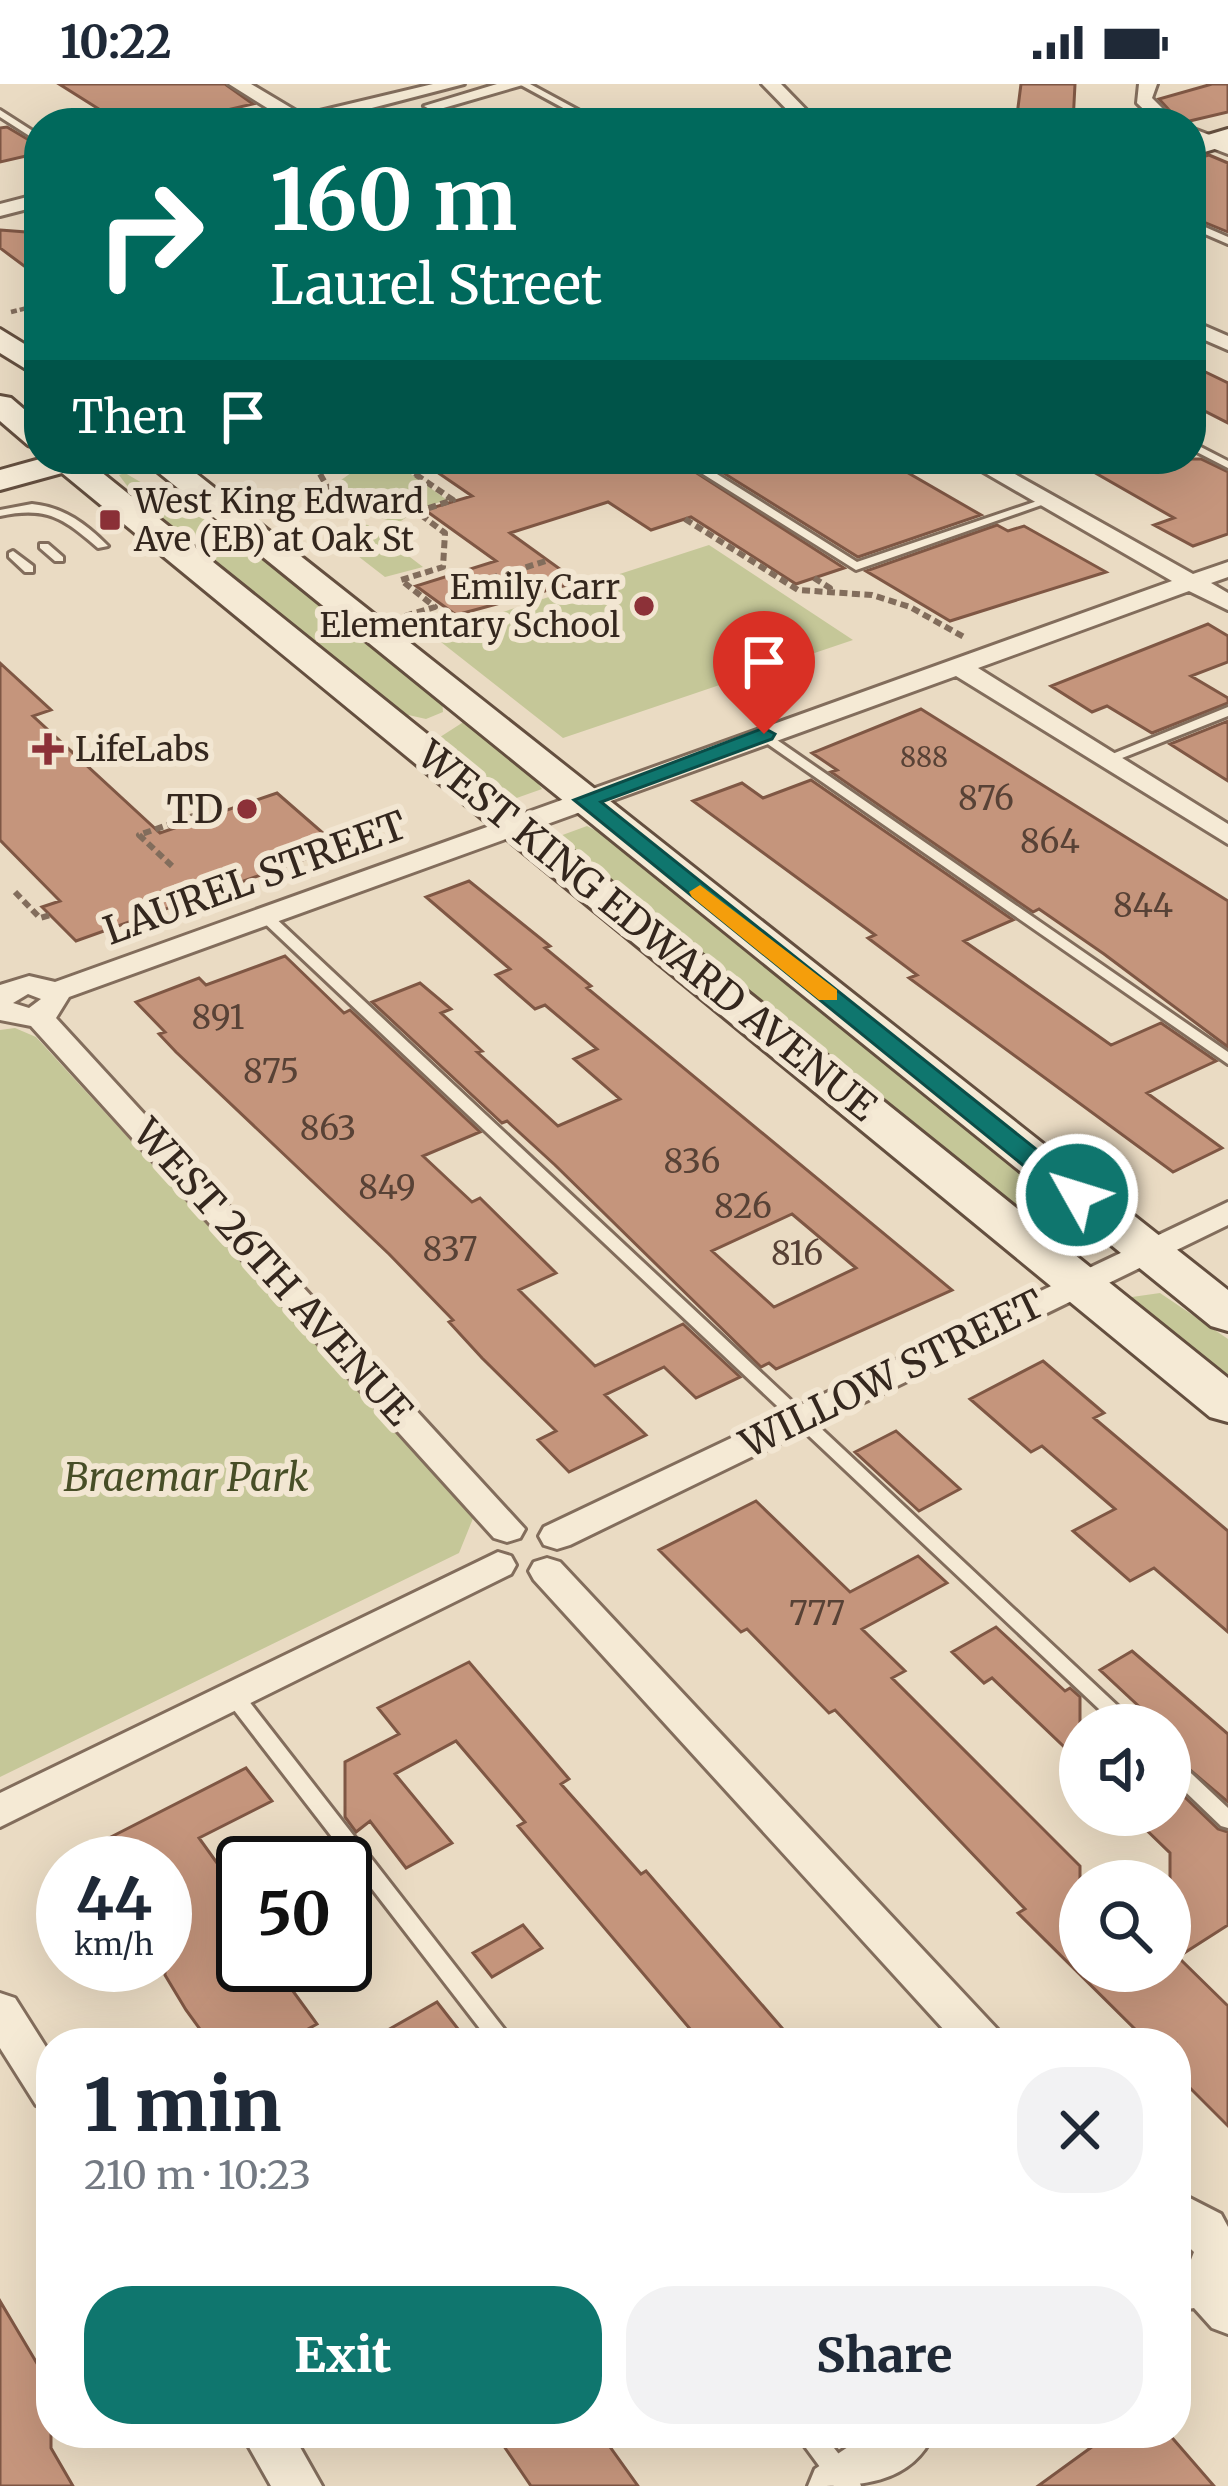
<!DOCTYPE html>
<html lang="en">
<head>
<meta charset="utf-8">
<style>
	body { margin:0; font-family:Merriweather,serif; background:#f2f2f3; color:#1f2937; height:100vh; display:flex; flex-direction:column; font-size:45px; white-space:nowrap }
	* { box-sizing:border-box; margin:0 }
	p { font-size:39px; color:#747a83 }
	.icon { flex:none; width:66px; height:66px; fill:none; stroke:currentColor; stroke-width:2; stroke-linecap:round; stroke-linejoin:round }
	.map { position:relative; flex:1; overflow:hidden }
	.details { position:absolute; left:36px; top:1944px; width:1155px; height:420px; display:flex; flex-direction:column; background:#fff; border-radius:48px; box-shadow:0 12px 48px #0002 }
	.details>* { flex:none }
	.banner { position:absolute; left:24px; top:24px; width:1182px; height:366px; border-radius:48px; box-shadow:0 12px 48px #0002; background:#00695c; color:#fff; overflow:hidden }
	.controls { position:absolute; left:1059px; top:1620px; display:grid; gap:24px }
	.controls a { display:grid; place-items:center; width:132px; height:132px; border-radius:50%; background:#fff; box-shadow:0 12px 48px #0002; font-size:60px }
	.speed { position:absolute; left:36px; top:1752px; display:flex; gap:24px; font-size:60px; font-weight:700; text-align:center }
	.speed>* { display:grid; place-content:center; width:156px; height:156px; border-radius:50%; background:#fff; box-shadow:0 12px 48px #0002; line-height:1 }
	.speed small { font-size:30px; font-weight:400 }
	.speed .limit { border:6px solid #111; border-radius:18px; background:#fff; color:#111 }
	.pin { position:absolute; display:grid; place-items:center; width:102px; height:102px; color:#fff; margin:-123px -51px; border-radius:50% 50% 50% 0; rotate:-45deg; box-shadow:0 0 12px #0007 }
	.pin .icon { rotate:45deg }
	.me { position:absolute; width:132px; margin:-66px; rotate:309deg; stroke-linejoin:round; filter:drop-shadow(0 0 9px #0008) }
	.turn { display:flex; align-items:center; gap:42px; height:252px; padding:0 48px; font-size:54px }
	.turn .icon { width:156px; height:156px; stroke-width:2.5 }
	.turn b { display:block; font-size:84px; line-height:102px }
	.then { display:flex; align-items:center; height:114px; padding:0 48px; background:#0003; gap:24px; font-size:45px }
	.round { display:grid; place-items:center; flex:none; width:126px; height:126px; border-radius:48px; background:#f2f2f3 }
	.head { display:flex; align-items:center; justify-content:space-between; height:204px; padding:0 48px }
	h1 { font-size:72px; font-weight:800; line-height:90px }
	.button { display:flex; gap:24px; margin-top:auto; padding:24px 48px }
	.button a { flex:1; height:138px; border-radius:48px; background:#0f766e; color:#fff; font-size:48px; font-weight:800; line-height:138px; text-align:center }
	.button a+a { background:#f2f2f3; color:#1f2937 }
	.status { display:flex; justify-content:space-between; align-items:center; height:84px; padding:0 60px; background:#fff; direction:ltr }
	.status svg { height:33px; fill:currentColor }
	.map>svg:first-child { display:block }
	.green { fill:#c5c798 }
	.building { fill:#c5957c; stroke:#7f5744; stroke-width:3; fill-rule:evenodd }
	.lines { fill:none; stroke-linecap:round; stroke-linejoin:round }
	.lane-casing { stroke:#826d5c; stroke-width:6 }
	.street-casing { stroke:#826d5c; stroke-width:6 }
	.secondary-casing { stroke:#644f3f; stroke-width:6 }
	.path-far1 { stroke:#826d5c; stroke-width:4.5; stroke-dasharray:6 3; stroke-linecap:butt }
	.path { stroke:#826d5c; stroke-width:6; stroke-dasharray:8 4.5; stroke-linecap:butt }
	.lane { fill:#f5ead5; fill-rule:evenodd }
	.street { fill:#f5ead5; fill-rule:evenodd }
	.secondary { fill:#f5ead5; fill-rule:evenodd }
	.route { fill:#0f766e; stroke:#0a4d48; stroke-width:3 }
	.slow { fill:#f59e0b }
	.poi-dot { fill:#8c3138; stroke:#f2e6d2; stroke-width:4.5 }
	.labels { text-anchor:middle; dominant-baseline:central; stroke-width:12; stroke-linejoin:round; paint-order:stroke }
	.far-number-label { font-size:27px; fill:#584236 }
	.far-poi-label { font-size:33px; fill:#34271e; stroke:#f2e6d2; text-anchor:start }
	.number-label { font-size:33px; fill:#584236 }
	.poi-label { font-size:39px; fill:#34271e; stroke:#f2e6d2; text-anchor:end }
	.street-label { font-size:39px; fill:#34271e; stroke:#f2e6d2 }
	.park-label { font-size:39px; font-style:italic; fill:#474e27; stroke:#f2e6d2 }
</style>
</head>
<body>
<div class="status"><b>10:22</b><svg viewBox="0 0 49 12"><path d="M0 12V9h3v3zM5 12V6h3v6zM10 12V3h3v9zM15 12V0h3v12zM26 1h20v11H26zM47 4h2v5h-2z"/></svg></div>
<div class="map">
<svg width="1228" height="2402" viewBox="0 0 1228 2402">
	<rect width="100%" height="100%" fill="#eadbc3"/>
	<path class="green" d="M390,375L447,416L420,424L398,439L370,431L334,401L358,384Z
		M125,389L252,463L442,616L443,628L426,635L404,630L137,415L119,391Z
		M360,440L368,441L423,483L385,493L332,452Z
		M709,461L853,556L563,654L432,551Z
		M465,637L529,685L542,705L511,716L437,655Z
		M587,742L620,759L1063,1122L1094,1161L1089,1168H1068L1057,1160L557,753Z
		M15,944L36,953L474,1432L459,1469L0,1693V946Z
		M1160,1209L1228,1255V1298L1125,1214Z"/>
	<path class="building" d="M59,0H225L253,20L171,39H121Z
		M1021,0H1075L1073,39H1016Z
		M1212,0H1228V28L1181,39L1159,15Z
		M7,43L39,62V69L0,78V44Z
		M1209,71L1228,79V148L1191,133V76Z
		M0,146L39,149V193L0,164Z
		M1191,281L1228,299V339L1191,320Z
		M418,375H675L844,484L796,500L691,433L651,446L608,418L510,449L578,498L456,531L416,502L496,477L425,426L472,412Z
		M701,375H884L981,431L858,473Z
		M1071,375H1201L1228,388V450L1193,462L1154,441L1174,434Z
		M997,441L1008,447L1024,442L1106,488L950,537L866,487Z
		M1208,540L1228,552V578L1191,592L1228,614V619L1152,649L1107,622L1092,628L1051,602Z
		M0,579L51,626L33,632L160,749L277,709L339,763L76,857L42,823L60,817L0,756Z
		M921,625L1228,817V963L1104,870L1039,825L1033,828L831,688L837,686L812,669Z
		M1228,637V697L1170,660Z
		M811,696L1013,836L964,857L1111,961L1161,939L1216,977L1147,1009L1222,1064L1173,1088L909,894L917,891L868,854L875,851L693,717L742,699L763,714Z
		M469,797L550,862L545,864L591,902L587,904L952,1206L776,1285L769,1279L761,1283L555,1081L507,1037L502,1039L372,918L420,899L451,925L441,929L482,967L477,968L558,1042L620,1015L574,975L597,965L545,921L535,925L496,891L510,885L426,813ZM792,1130L856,1184L774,1223L712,1167Z
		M285,872L344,929L350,926L480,1048L423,1072L472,1118L480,1114L556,1189L519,1206L595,1282L683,1240L740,1293L696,1314L664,1283L605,1311L646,1351L569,1388L538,1356L556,1347L482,1274L449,1238L453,1236L389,1170L176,968L159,950L165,948L136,918L199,894L206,901Z
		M1043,1277L1104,1329L1094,1334L1228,1447V1548L1154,1484L1130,1497L1073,1447L1115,1425L1042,1362L1031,1368L970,1315Z
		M896,1347L960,1405L919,1427L855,1368Z
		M756,1417L850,1508L918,1472L947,1499L862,1545L905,1587L892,1594L1080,1782V1887H1170V1769L1131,1731H1170V1699L1218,1745L1228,1748V1841L1178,1873L1228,1922V2042L1176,1990V1959H1149L1018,1829L1025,1825L835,1626L829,1629L747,1545L741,1548L659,1466Z
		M996,1543L1065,1607L1070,1604L1080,1613V1678L992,1594L984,1599L952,1568Z
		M1132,1567L1228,1650V1718L1170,1669V1641H1159L1100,1586Z
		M469,1578L569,1695L561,1700L641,1790L646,1787L795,1959H702L518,1742L525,1738L456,1657L395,1690L452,1759L406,1784L370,1737L356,1748L345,1733V1678L399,1650L378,1624Z
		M246,1684L272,1717L199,1754L243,1815V1881H274L317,1940L283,1959H210L186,1926L165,1891V1779H60Z
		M523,1841L542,1864L492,1893L473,1869Z
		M437,1918L469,1959H365Z
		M0,2217L51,2303V2364L73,2402H0Z
		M495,2349H600L638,2402H531Z
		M1111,2349H1168L1214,2402H1038Z"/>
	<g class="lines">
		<defs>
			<path id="lane" d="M519,0H530L602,39H591Z
				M0,26L39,51V58L0,33Z
				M1191,137L1228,153V160L1191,144Z
				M1191,358L1228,377V384L1191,365Z
				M679,375H693L857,478L1043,415L1053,417L856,486Z
				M32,420C64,423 86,440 108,462L98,464C63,434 47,422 0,432V426Z
				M40,460H48L63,473V477H55L40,464Z
				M13,467L33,482V488H25L9,473V469Z
				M1228,623V632L1112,678L1107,679L1100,675Z
				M764,647L1228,968V980L759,654L758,651Z
				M265,828L270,829L1138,1641H1116L260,835L258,832Z
				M234,1605L241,1607L515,1959H491L227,1617L224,1612L227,1607Z
				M1170,1673L1177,1676L1228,1724V1744L1221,1742L1170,1693Z
				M795,2349H822L858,2394L861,2402H834Z"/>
			<path id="street" d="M229,0H251L303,31L433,0H464L314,39H281L285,35Z
				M497,0H526L433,27L424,22Z
				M762,0H781L819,39H800Z
				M1139,0H1157L1152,14L1177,39H1158L1137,19Z
				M1191,44L1228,58V70L1191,56Z
				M39,110V122L0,132V120Z
				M1191,236L1228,252V266L1191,250Z
				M961,375H988L1193,490L1228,478V493L1211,499L1228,509V526L1189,507L978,584L1228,740V760L956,592L69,913L56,934L525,1445L520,1454L507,1458L494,1454L31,942L0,936V901L29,892L55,898L1172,497ZM28,910L41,915L29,924L13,919Z
				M1228,1118V1141L570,1461L557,1465L544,1461L539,1452L544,1443Z
				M498,1468L511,1472L516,1481L511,1490L0,1743V1709Z
				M547,1474L560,1478L998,1946L1004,1959H956L534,1496L529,1487L534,1478Z
				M0,1909L15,1914L51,1971V2027L36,2021L0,1964Z
				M1176,2107L1221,2130L1228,2143V2250L1212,2244L1194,2224L1176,2227V2185L1189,2181L1194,2168L1176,2151Z
				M241,2349H292L322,2402H271Z
				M869,2349H934C911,2402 856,2402 808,2402L815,2385Z"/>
			<path id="secondary" d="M1228,45V61L1191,72V56Z
				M0,245L39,269V293L0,269Z
				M0,312L11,314L39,338V364L28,361L0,337Z
				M40,375H93L90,379L1228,1294V1338L1210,1333L62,389L0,406V386Z
				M142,375H178L1228,1206V1247L1211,1242Z"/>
		</defs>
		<use href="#lane" class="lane-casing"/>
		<use href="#street" class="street-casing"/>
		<use href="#secondary" class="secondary-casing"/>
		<path class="path-far1" d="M11,228L39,221
			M392,375L419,393
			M312,376L322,393
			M215,378L337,375"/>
		<path class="path" d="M320,390L329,406
			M685,435L798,506L872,511L910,523L964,553
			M814,494L830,504L831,510
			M466,502L546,477
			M405,532L435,523L401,496L443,483L445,449L417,428L453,416L415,390
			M172,782L139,751L196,731L192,727
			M15,808L40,834L50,831"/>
		<use href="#lane" class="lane"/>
		<use href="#street" class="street"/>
		<use href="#secondary" class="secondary"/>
	</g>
	<path class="route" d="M764,644L775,650L772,655L601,718L1086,1105L1090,1111L1086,1117H1067L574,716Z"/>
	<path class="slow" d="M700,801L837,906V916H819L692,813L689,808Z"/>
	<g class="poi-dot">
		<rect x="98" y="424" width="24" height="24" rx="6"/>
		<circle cx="644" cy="522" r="12"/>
		<path d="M42 647h12v12h12v12h-12v12h-12v-12h-12v-12h12z"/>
		<circle cx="247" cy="725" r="12"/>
	</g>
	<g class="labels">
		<g class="far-number-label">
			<text x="924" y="673">888</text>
		</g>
		<g class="far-poi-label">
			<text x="134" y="417">West King Edward<tspan x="134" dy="38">Ave (EB) at Oak St</tspan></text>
			<text x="620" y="503" text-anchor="end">Emily Carr<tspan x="620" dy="38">Elementary School</tspan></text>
			<text x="75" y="665">LifeLabs</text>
		</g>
		<g class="number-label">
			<text x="986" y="714">876</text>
			<text x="1050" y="757">864</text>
			<text x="1143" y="821">844</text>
			<text x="218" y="933">891</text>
			<text x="271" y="987">875</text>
			<text x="328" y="1044">863</text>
			<text x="692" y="1077">836</text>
			<text x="387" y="1103">849</text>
			<text x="743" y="1122">826</text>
			<text x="450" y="1165">837</text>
			<text x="797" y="1169">816</text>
			<text x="817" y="1529">777</text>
		</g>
		<g class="poi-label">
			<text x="223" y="725">TD</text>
		</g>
		<g class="street-label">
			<text transform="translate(255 794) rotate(-20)">LAUREL STREET</text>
			<text transform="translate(647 847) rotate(39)">WEST KING EDWARD AVENUE</text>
			<text transform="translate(273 1188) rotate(48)">WEST 26TH AVENUE</text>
			<text transform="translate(892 1290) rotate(-26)">WILLOW STREET</text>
		</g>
		<g class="park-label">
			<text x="186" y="1393">Braemar Park</text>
		</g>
	</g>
</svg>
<div class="controls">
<a><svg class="icon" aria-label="sound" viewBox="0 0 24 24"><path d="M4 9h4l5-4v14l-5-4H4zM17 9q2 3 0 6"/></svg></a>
<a><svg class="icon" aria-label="search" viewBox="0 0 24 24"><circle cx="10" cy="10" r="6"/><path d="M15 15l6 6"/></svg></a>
</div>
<div class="speed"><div>44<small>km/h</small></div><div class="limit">50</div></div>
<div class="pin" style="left:764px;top:650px;background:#d93025"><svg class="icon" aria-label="arrive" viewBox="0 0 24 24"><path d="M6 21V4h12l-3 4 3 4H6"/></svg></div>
<svg class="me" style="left:1077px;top:1111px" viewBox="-20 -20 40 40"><circle r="17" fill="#0f766e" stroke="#fff" stroke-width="3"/><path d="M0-11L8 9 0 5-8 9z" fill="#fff"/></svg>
<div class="banner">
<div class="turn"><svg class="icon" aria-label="right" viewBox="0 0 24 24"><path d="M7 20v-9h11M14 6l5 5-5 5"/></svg><div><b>160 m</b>Laurel Street</div></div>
<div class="then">Then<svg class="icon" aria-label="arrive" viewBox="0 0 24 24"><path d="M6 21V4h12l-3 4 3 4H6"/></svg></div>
</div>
<section class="details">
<div class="head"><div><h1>1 min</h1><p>210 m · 10:23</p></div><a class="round"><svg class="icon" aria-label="close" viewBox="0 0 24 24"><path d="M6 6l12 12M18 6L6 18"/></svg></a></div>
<div class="button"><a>Exit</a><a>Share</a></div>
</section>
</div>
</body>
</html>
